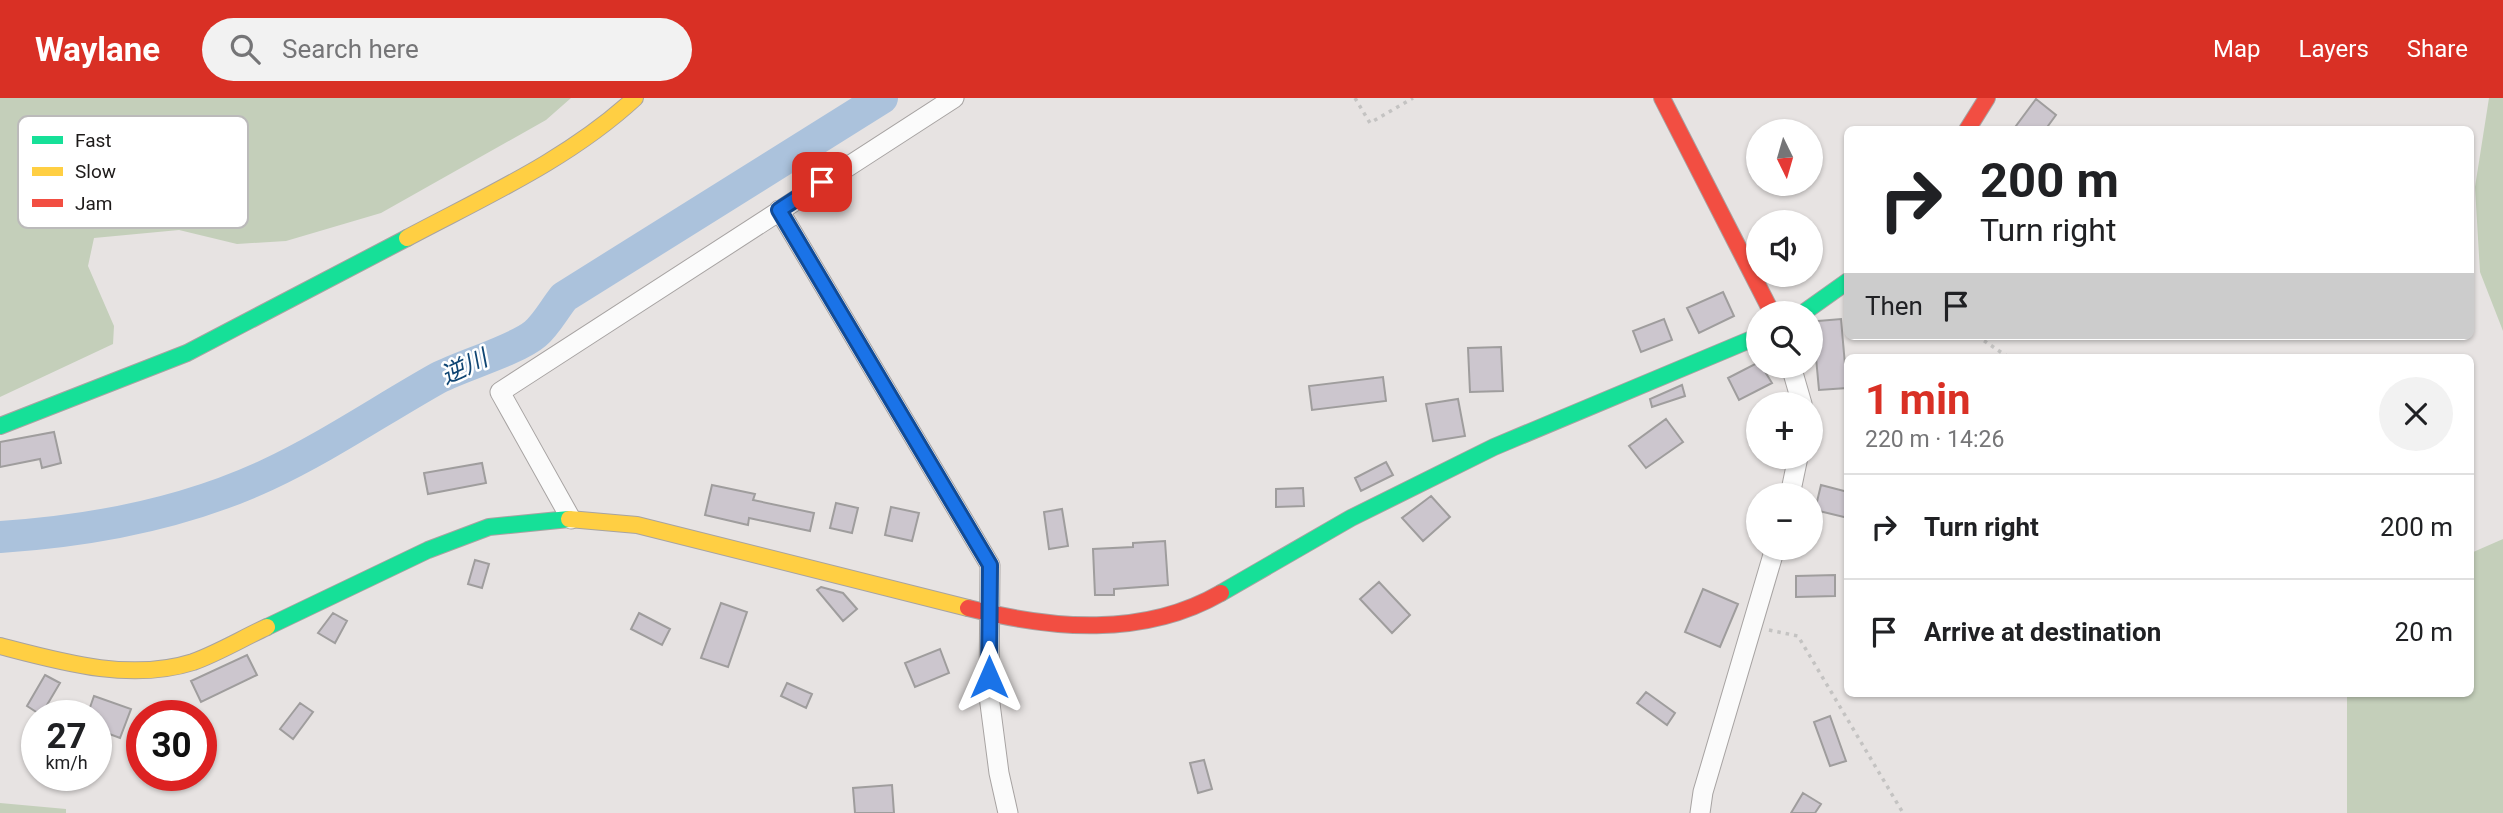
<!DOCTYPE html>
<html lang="en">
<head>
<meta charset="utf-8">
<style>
	body { margin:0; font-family:Roboto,"Noto Sans JP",sans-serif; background:#f2f2f2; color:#202124; height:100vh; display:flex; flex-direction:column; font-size:26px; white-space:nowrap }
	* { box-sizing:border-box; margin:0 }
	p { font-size:23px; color:#757577 }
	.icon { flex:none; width:38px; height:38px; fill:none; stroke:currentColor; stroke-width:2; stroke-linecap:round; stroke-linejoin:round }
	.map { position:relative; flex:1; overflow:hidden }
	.details { position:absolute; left:1844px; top:256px; width:630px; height:343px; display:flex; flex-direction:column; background:#fff; border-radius:10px; box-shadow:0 2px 5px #0004 }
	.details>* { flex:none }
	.top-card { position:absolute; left:1844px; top:28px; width:630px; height:214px; border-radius:10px; box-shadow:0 2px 5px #0004; background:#fff; color:#202124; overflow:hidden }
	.needle { width:46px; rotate:175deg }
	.controls { position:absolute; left:1746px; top:21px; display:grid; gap:14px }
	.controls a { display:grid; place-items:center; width:77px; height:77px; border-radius:50%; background:#fff; box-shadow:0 2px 5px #0004; font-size:35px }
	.speed { position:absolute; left:21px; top:602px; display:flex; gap:14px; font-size:35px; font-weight:700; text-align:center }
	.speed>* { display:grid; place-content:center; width:91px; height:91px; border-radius:50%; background:#fff; box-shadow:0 2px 5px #0004; line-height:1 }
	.speed small { font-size:18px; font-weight:400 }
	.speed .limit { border:10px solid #d22; background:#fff; color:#111 }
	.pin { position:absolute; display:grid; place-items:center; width:60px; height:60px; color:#fff; margin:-30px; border-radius:14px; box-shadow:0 4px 10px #0006 }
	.me { position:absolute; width:77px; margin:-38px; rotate:0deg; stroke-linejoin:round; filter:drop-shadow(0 0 5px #0008) }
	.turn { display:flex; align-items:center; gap:24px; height:147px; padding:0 21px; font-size:32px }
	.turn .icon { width:91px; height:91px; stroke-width:2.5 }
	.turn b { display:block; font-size:49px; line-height:60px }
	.then { display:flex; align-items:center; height:66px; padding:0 21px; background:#0003; gap:14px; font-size:26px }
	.round { display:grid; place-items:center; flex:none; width:74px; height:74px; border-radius:37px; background:#f2f2f2 }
	.headline { display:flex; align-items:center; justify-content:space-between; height:119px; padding:0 21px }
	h1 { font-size:42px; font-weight:700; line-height:52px; color:#d93025 }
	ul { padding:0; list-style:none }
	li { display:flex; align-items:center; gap:21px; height:105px; padding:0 21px; border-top:2px solid #e0e0e0 }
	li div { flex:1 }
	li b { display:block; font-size:26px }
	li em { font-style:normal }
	header { display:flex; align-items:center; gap:42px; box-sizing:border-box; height:98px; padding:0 35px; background:#d93025; color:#fff }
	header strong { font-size:33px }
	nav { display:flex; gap:38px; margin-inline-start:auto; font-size:24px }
	.search { width:490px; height:63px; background:#f2f2f2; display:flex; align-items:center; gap:18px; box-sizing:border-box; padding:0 24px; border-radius:38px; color:#757577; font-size:26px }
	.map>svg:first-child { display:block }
	.green { fill:#c4cfba }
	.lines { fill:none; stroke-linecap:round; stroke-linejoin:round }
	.river { stroke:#abc2dc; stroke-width:32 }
	.building { fill:#ccc6ce; stroke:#9f9d9d; stroke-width:2 }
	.street-casing { stroke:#a7a3a2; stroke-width:21 }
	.fast-casing { stroke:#a7a3a2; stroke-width:18 }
	.slow-casing { stroke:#a7a3a2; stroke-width:18 }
	.jam-casing { stroke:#a7a3a2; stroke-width:18 }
	.path { stroke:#c4c3c2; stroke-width:3.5; stroke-dasharray:3.5 5; stroke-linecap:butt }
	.street { stroke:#fbfbfb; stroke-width:19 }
	.fast { stroke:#16e098; stroke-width:16 }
	.slow { stroke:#ffcf43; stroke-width:16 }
	.jam { stroke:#f24e42; stroke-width:16 }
	.route-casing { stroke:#114b97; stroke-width:18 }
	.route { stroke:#1a73e8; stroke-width:12 }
	.labels { text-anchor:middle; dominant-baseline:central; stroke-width:5; stroke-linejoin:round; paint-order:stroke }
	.water-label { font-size:24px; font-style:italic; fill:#0f4573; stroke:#fff }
	.key { fill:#fff; stroke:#bbbaba; stroke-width:2 }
	.key-label { font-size:19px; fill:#1d1a19 }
</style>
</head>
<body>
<header>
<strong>Waylane</strong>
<div class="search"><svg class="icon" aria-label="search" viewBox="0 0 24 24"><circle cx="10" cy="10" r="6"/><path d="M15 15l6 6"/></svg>Search here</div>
<nav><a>Map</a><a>Layers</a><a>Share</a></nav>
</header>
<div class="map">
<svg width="2503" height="715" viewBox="0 0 2503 715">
	<rect width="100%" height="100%" fill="#e7e3e2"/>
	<path class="green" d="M0,0H571L546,22L381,115L286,143L237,146L179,132L94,140L88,168L114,228L113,246L0,299Z
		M2489,0H2503V233L2480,174L2475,89Z
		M2503,441V715H2347V595H2471V455Z
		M0,705L66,711V715H0Z"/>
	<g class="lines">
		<path class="river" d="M0,439C92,433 183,416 267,377C327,349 381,312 438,280C463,267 516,252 535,236C546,227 555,210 564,199L882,0"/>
	</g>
	<path class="building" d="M2036,1L2056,17L2045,32H2013Z
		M1723,194L1734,218L1699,235L1687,210Z
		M1664,221L1672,242L1641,254L1633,233Z
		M1841,221L1847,290L1819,292L1813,227L1818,223Z
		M1501,249L1503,293L1470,294L1468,250Z
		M1759,264L1772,285L1739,302L1728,280Z
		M1383,279L1386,303L1312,312L1309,288Z
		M1682,287L1685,298L1652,309L1650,301Z
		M1458,301L1465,338L1433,343L1426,306Z
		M1666,321L1683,344L1646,370L1629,348Z
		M54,334L61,365L42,370L40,361L0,369V344Z
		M1386,364L1393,377L1361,393L1355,380Z
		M482,365L486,385L428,396L424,375Z
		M712,387L755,396L753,402L814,415L810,433L749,420L748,427L705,417Z
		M1821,387L1848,394V420L1815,412Z
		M1303,390L1304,408L1276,409V391Z
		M1431,398L1450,419L1423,443L1402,420Z
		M836,405L858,410L852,435L830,430Z
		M891,409L919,415L912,443L885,437Z
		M1062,411L1068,448L1049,451L1044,414Z
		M1165,443L1168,487L1114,491V497H1095L1093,451L1133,449V445Z
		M475,462L489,466L482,490L468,486Z
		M1835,477V498L1796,499V478Z
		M1379,484L1410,517L1392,535L1360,501Z
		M821,489L843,495L857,511L843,523L817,492Z
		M1703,491L1738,506L1720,549L1685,534Z
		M721,505L747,514L728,569L701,560Z
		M333,515L347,523L335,545L318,535Z
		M639,515L670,531L662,547L631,531Z
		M940,551L949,575L915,589L905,565Z
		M247,557L257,577L201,604L191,583Z
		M45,577L60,585L41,617L27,608Z
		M787,585L812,596L806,610L781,598Z
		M1646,594L1675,615L1667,627L1637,605Z
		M94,598L131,611L120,640L96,631V618H87Z
		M300,605L313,614L293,641L280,631Z
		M1830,618L1846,663L1830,668L1814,624Z
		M1204,662L1212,691L1198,695L1190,665Z
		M892,687L894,715H855L853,690Z
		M1803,695L1821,706L1815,715H1791Z"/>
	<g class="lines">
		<defs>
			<path id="street" d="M779,112L990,467L989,598L999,675L1008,715
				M1791,268L1802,306
				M1790,397L1798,359
				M571,421L500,294L954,0
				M1700,715L1703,694L1775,450"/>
			<path id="fast" d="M1803,215L1848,183
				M0,328L187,255L407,140
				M1221,495L1351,420L1494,349L1759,238
				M267,529L428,452L489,429L569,421"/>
			<path id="slow" d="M407,140C486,98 569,61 635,0
				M569,421L637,427L968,510
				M0,548C61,564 130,584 193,564C218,555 243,540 267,529"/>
			<path id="jam" d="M1662,0L1772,215
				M1967,32L1987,0
				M968,510C1051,531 1143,540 1221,495"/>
		</defs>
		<use href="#street" class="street-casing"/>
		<use href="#fast" class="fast-casing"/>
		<use href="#slow" class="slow-casing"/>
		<use href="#jam" class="jam-casing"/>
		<path class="path" d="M1355,0L1370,25L1413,0
			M1977,238L2008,259
			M1769,532L1798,538L1903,715"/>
		<use href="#street" class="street"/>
		<use href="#fast" class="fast"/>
		<use href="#slow" class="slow"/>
		<use href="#jam" class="jam"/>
	</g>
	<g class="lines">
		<defs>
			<path id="route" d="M822,84L779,112L990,467L989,579"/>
		</defs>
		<use href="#route" class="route-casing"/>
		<use href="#route" class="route"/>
	</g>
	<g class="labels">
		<g class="water-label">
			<text transform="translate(464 269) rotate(-25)">逆川</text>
		</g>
	</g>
	<rect x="18" y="18" width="230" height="112" rx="10" class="key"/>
	<rect x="32" y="38" width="31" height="8" fill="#16e098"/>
	<rect x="32" y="69" width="31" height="9" fill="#ffcf43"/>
	<rect x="32" y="101" width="31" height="8" fill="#f24e42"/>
	<g class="key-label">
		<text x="75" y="49">Fast</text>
		<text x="75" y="80">Slow</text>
		<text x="75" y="112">Jam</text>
	</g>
</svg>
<div class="controls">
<a><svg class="needle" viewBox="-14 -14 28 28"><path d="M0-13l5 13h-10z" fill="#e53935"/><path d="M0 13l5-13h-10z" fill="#757577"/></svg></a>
<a><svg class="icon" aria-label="sound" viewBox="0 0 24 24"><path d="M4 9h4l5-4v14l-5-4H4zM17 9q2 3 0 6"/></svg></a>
<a><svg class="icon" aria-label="search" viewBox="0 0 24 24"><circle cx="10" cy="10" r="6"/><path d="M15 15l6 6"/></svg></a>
<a>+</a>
<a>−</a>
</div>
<div class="speed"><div>27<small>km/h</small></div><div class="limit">30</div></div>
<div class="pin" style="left:822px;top:84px;background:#d93025"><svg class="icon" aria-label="arrive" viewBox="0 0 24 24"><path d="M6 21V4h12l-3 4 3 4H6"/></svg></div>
<svg class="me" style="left:989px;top:579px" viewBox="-20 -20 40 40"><path d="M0-17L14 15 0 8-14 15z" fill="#1a73e8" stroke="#fff" stroke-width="4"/></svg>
<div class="top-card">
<div class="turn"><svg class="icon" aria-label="right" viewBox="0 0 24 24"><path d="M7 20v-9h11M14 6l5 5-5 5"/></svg><div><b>200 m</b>Turn right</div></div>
<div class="then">Then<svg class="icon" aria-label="arrive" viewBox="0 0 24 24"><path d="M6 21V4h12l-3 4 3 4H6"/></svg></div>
</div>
<section class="details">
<div class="headline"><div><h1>1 min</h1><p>220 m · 14:26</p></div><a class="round"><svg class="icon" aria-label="close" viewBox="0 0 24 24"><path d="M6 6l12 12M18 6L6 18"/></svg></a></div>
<ul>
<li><svg class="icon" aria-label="right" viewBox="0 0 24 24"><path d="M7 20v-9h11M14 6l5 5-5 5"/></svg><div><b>Turn right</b></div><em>200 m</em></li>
<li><svg class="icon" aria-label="arrive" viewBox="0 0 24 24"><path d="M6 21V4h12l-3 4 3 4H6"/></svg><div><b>Arrive at destination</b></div><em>20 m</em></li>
</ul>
</section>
</div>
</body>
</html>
